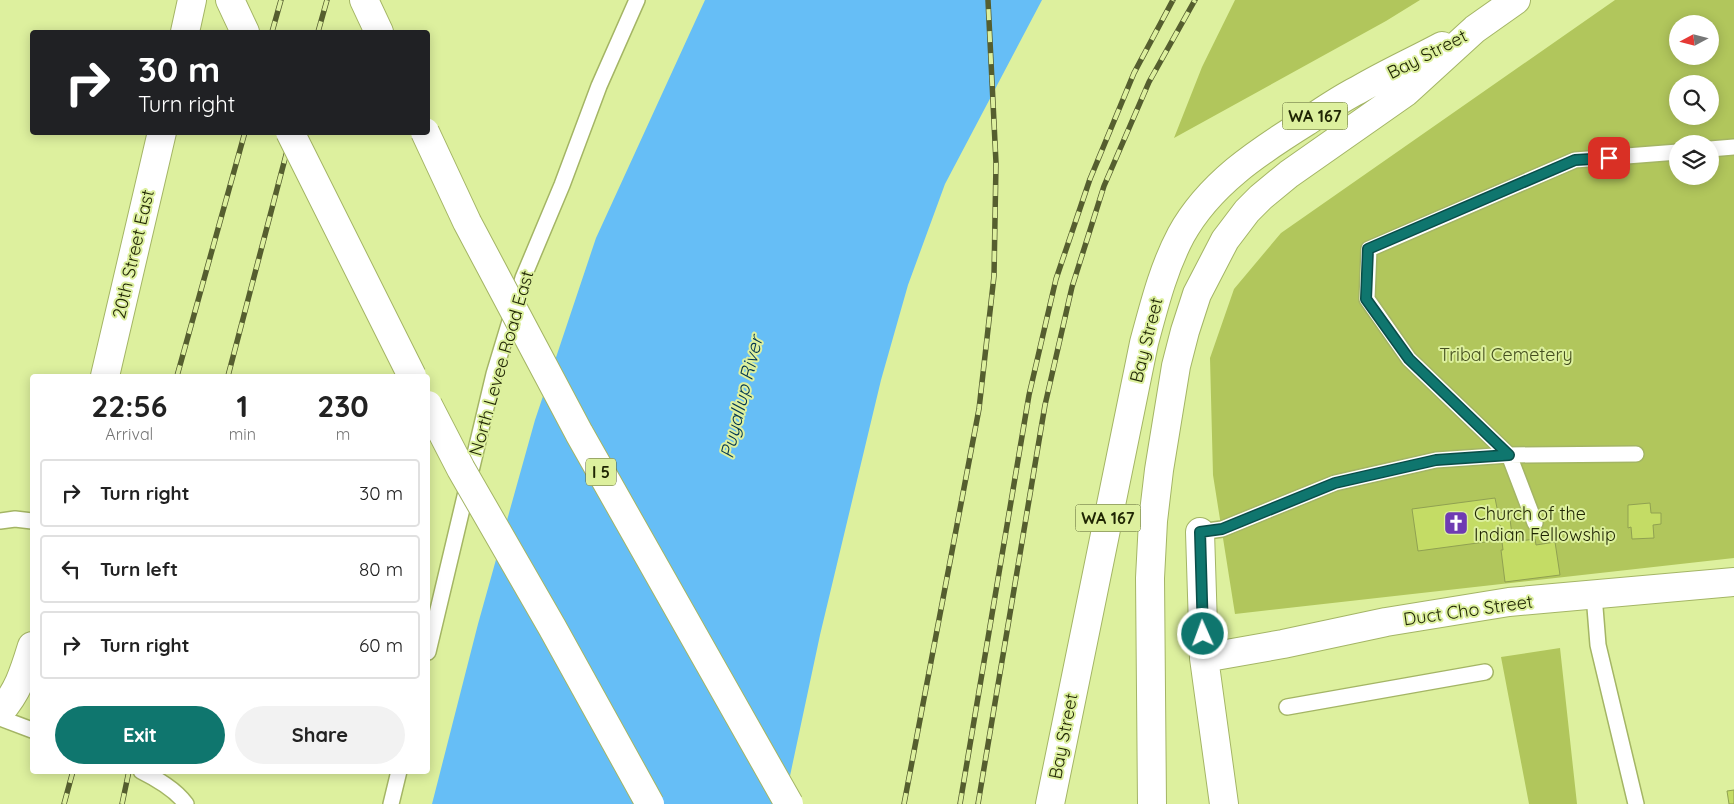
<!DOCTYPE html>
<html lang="en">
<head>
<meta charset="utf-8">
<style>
	body { margin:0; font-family:Quicksand,sans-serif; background:#f2f2f2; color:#222; height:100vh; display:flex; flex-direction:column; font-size:19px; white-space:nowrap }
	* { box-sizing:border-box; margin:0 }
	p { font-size:16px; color:#767676 }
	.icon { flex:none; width:28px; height:28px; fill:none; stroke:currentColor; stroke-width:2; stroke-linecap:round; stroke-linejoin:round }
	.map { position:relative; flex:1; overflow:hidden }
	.sheet { position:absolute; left:30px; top:374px; width:400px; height:400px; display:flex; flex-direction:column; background:#fff; border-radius:5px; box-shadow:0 2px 12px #0003 }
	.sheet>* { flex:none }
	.guide { position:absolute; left:30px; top:30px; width:400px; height:105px; border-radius:5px; box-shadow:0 2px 12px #0003; background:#202124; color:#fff; overflow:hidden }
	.needle { width:32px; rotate:263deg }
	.fabs { position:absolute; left:1669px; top:15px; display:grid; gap:10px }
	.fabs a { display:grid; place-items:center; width:50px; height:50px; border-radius:50%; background:#fff; box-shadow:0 2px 12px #0003; font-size:25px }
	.pin { position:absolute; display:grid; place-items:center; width:42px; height:42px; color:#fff; margin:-21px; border-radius:10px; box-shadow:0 2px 8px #0006 }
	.me { position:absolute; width:55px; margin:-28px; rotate:358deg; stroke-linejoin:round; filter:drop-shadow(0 0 4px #0008) }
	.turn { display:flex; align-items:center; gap:18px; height:105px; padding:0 25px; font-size:22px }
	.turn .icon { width:65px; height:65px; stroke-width:2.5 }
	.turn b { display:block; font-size:35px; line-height:42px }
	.eta { display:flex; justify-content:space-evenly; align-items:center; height:85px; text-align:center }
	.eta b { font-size:30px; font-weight:800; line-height:35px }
	.action { display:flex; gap:10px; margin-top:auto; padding:10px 25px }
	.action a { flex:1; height:58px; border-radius:30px; background:#0f766e; color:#fff; font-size:20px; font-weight:800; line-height:58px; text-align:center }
	.action a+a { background:#f2f2f2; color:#222 }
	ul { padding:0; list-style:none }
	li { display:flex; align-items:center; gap:15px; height:68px; margin:0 10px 8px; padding:0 15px; border:2px solid #e0e0e0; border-radius:5px }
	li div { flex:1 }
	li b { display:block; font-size:19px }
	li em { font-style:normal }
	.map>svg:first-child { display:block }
	.green { fill:#b1c65c; fill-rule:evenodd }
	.water { fill:#66bef6 }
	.building { fill:#c4dc65; stroke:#90a151 }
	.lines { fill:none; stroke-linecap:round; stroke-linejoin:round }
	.lane-casing { stroke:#a4b565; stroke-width:18 }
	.street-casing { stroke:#a4b565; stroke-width:30 }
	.secondary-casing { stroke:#a4b565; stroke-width:30 }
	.primary-casing { stroke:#a4b565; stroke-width:30 }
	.highway-casing { stroke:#a4b565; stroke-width:30 }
	.lane { stroke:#fff; stroke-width:15 }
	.street { stroke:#fff; stroke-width:28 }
	.secondary { stroke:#fff; stroke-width:28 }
	.primary { stroke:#fff; stroke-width:28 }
	.highway { stroke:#fff; stroke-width:28 }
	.rail-casing { stroke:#555e2f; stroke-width:5.5 }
	.rail { stroke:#ddf09e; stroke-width:4; stroke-dasharray:11; stroke-linecap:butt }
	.highway-bridge-casing { stroke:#a4b565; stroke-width:30; stroke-linecap:butt }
	.highway-bridge { stroke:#fff; stroke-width:28 }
	.route-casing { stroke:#0a4d48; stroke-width:12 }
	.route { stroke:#0f766e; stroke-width:9 }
	.labels { text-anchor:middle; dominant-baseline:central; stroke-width:4; stroke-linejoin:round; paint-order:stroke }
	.shield { fill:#ddf09e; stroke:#586232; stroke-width:1 }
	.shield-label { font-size:16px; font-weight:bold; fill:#1f2503 }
	.street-label { font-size:18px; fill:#1f2503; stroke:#ddf09e }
	.park-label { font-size:18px; fill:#454f1f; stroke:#ddf09e }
	.poi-label { font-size:18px; fill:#1f2503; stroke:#ddf09e; text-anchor:start }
	.water-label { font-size:19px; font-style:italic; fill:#003450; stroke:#ddf09e }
</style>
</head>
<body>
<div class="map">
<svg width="1734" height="804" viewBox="0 0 1734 804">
	<rect width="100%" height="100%" fill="#ddf09e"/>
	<path class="green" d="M1235,0H1420L1386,21L1174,138L1202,67Z
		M1615,0H1734V558L1235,614L1213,475L1210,358L1234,289L1281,233ZM1678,24H1710V56H1678ZM1678,84H1710V116H1678ZM1678,144H1710V176H1678Z
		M1560,648L1577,804H1529L1501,657Z"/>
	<path class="water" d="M705,0H1042L945,184L908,285L881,380L820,635L784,804H432L478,624L535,420L596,238Z"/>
	<path class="building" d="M1495,498L1498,513L1509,512L1513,542L1535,539L1536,545L1555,542L1560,575L1505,582L1501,550H1503L1500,525H1499L1500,540L1418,551L1412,509Z
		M1650,503L1651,513H1661V524L1653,525L1654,538L1632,539L1631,527L1628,528V505Z
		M1734,790V804H1729L1727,791Z"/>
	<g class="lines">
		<defs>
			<path id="lane" d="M1710,149L1734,147
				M0,521L15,519L32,521
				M1535,523L1509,455L1409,359L1367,299L1369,249L1575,160L1678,152
				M1200,532L1222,529L1335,483L1436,460L1509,455L1636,454
				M1594,595L1598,645L1636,804
				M428,652L494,374L523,278L562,185L599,86L637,0
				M1287,707L1485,672
				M0,718L32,730
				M141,771C157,779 175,789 186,804
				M391,804L399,771"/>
			<path id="street" d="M1200,532L1204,658L1224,804
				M1204,658L1283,644L1386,622L1509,602L1734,582"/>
			<path id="secondary" d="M185,32L192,0
				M105,376L162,132
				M0,712C18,692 24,672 32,646"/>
			<path id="primary" d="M1050,804L1144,343C1154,306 1163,269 1181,235C1209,184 1258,152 1306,122C1323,111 1340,99 1358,90C1385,74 1414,61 1442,46
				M1152,804L1150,578L1153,521L1159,470L1176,366L1185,331L1197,294L1225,240L1247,211L1261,197L1289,174L1406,92L1475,29L1516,0"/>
			<path id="highway" d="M230,0L245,32
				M364,0L379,32"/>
		</defs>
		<use href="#lane" class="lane-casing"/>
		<use href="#street" class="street-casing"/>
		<use href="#secondary" class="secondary-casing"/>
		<use href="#primary" class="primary-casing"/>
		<use href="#highway" class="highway-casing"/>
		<use href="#lane" class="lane"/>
		<use href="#street" class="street"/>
		<use href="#secondary" class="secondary"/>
		<use href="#primary" class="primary"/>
		<use href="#highway" class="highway"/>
		<defs>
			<path id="rail" d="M272,32L281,0
				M318,32L327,0
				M177,376L245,132
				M228,376L292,132
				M64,804L73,771
				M122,804L129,771
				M904,804L979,409L994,276L996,163L988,0
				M960,804L1029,395L1056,279L1090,179L1134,73L1173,0
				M978,804L1045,405L1072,287L1104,186L1149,82L1195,0"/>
		</defs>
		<use href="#rail" class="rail-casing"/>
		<use href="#rail" class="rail"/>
		<defs>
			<path id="highway-bridge" d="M290,132L412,376
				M425,132L467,222L579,433L789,804
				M428,405L461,469L552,627L650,804"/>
		</defs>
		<use href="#highway-bridge" class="highway-bridge-casing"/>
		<use href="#highway-bridge" class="highway-bridge"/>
	</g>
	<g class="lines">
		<defs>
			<path id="route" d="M1203,634L1200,532L1222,529L1335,483L1436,460L1509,455L1409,359L1366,299L1368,249L1575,160L1609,158"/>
		</defs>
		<use href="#route" class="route-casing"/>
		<use href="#route" class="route"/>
	</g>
	<defs>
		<symbol id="church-square" viewBox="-11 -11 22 22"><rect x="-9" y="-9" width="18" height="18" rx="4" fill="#6f3bb3" stroke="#ddf09e"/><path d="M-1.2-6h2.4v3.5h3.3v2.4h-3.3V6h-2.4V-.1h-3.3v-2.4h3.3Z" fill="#fff"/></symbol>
	</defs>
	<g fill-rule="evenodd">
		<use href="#church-square" x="1442" y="509" width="28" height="28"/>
	</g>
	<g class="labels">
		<g class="shield">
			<rect x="1282.5" y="102.5" width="65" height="27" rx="4"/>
			<rect x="586" y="458.5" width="30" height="27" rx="4"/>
			<rect x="1075.5" y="504.5" width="65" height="27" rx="4"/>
		</g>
		<g class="shield-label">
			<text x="1315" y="116">WA 167</text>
			<text x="601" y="472">I 5</text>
			<text x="1108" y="518">WA 167</text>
		</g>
		<g class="street-label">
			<text transform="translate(1427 54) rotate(-27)">Bay Street</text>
			<text transform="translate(133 254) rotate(-77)">20th Street East</text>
			<text transform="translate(1146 340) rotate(-76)">Bay Street</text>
			<text transform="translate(501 363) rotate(-74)">North Levee Road East</text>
			<text transform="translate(1468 610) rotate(-8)">Duct Cho Street</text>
			<text transform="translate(1063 736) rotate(-79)">Bay Street</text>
		</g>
		<g class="park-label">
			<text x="1506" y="354">Tribal Cemetery</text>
		</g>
		<g class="poi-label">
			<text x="1474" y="513">Church of the<tspan x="1474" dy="21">Indian Fellowship</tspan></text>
		</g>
		<g class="water-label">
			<text transform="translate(741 397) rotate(-76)">Puyallup River</text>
		</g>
	</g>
</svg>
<div class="fabs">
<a><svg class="needle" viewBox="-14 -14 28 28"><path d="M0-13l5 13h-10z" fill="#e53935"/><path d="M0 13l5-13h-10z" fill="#767676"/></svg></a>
<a><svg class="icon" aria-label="search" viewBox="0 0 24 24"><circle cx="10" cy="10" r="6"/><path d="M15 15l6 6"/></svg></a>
<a><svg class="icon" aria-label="layers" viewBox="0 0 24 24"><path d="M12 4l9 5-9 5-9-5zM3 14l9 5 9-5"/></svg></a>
</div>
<div class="pin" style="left:1609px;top:158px;background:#d93025"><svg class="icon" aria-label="arrive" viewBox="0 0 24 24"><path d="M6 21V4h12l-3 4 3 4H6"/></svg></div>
<svg class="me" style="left:1203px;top:634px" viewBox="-20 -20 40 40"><circle r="17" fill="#0f766e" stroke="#fff" stroke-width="3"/><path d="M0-11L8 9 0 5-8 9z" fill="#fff"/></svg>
<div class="guide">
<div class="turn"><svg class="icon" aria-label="right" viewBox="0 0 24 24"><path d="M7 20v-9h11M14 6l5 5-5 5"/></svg><div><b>30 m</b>Turn right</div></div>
</div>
<section class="sheet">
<div class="eta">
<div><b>22:56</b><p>Arrival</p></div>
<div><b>1</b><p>min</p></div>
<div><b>230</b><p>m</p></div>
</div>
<ul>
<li><svg class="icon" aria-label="right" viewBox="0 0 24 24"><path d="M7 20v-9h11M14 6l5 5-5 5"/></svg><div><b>Turn right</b></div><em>30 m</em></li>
<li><svg class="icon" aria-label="left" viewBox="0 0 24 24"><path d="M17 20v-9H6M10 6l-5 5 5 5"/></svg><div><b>Turn left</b></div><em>80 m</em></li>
<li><svg class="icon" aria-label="right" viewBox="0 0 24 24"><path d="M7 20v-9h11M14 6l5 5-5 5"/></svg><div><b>Turn right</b></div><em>60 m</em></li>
</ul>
<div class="action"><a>Exit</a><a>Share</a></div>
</section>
</div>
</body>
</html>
